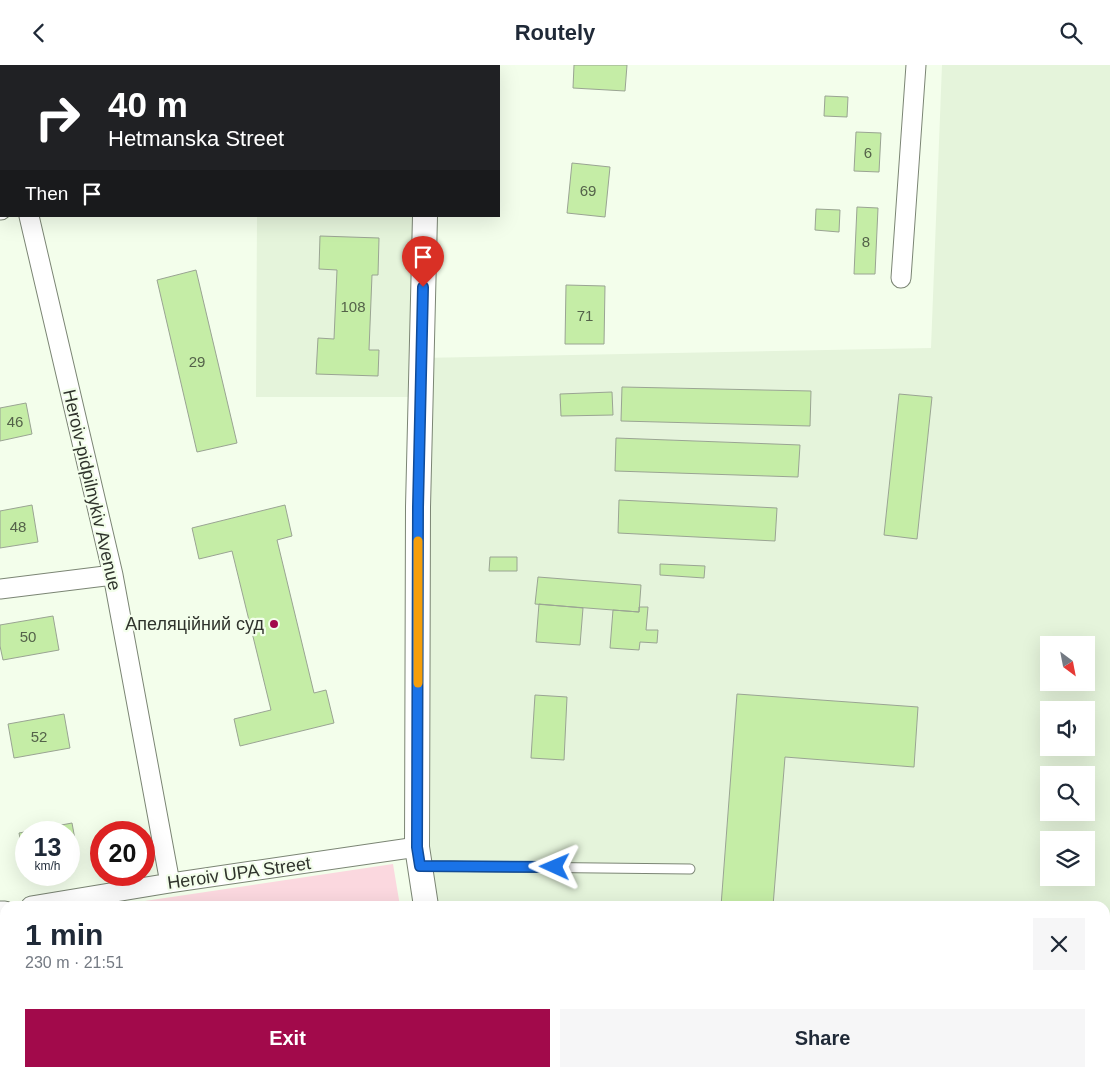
<!DOCTYPE html>
<html lang="en">
<head>
<meta charset="utf-8">
<style>
	body { margin:0; font-family:Helvetica,sans-serif; background:#f6f6f7; color:#1f2937; height:100vh; display:flex; flex-direction:column; font-size:19px; white-space:nowrap }
	* { box-sizing:border-box; margin:0 }
	p { font-size:16px; color:#747a83 }
	.icon { flex:none; width:28px; height:28px; fill:none; stroke:currentColor; stroke-width:2; stroke-linecap:round; stroke-linejoin:round }
	.map { position:relative; flex:1; overflow:hidden }
	.drawer { position:absolute; left:0px; top:836px; width:1110px; height:176px; display:flex; flex-direction:column; background:#fff; border-radius:15px 15px 0 0; box-shadow:0 5px 20px #0002 }
	.drawer>* { flex:none }
	.guide { position:absolute; left:0px; top:0px; width:500px; height:152px; box-shadow:0 5px 20px #0002; background:#202124; color:#fff; overflow:hidden }
	.needle { width:32px; rotate:148deg }
	.buttons { position:absolute; left:1040px; top:571px; display:grid; gap:10px }
	.buttons a { display:grid; place-items:center; width:55px; height:55px; border-radius:0px; background:#fff; box-shadow:0 5px 20px #0002; font-size:25px }
	.speed { position:absolute; left:15px; top:756px; display:flex; gap:10px; font-size:25px; font-weight:700; text-align:center }
	.speed>* { display:grid; place-content:center; width:65px; height:65px; border-radius:50%; background:#fff; box-shadow:0 5px 20px #0002; line-height:1 }
	.speed small { font-size:12px; font-weight:400 }
	.speed .limit { border:8px solid #d22; background:#fff; color:#111 }
	.pin { position:absolute; display:grid; place-items:center; width:42px; height:42px; color:#fff; margin:-51px -21px; border-radius:50% 50% 50% 0; rotate:-45deg; box-shadow:0 0 5px #0007 }
	.pin .icon { rotate:45deg }
	.me { position:absolute; width:55px; margin:-28px; rotate:271deg; stroke-linejoin:round; filter:drop-shadow(0 0 4px #0008) }
	.turn { display:flex; align-items:center; gap:18px; height:105px; padding:0 25px; font-size:22px }
	.turn .icon { width:65px; height:65px; stroke-width:2.5 }
	.turn b { display:block; font-size:35px; line-height:42px }
	.then { display:flex; align-items:center; height:48px; padding:0 25px; background:#0003; gap:10px; font-size:19px }
	.round { display:grid; place-items:center; flex:none; width:52px; height:52px; border-radius:0px; background:#f6f6f7 }
	.headline { display:flex; align-items:center; justify-content:space-between; height:85px; padding:0 25px }
	h1 { font-size:30px; font-weight:700; line-height:38px }
	.cta { display:flex; gap:10px; margin-top:auto; padding:10px 25px }
	.cta a { flex:1; height:58px; border-radius:0px; background:#a20a4b; color:#fff; font-size:20px; font-weight:700; line-height:58px; text-align:center }
	.cta a+a { background:#f6f6f7; color:#1f2937 }
	header { display:flex; justify-content:space-between; align-items:center; height:65px; padding:0 25px; background:#fff; font-size:22px; font-weight:700 }
	.map>svg:first-child { display:block }
	.built { fill:#e5f4db; fill-rule:evenodd }
	.green { fill:#fbd8df }
	.building { fill:#c5eda6; stroke:#9aa493 }
	.lines { fill:none; stroke-linecap:round; stroke-linejoin:round }
	.service-casing { stroke:#7b8574; stroke-width:11 }
	.minor-casing { stroke:#7b8574; stroke-width:21 }
	.tertiary-casing { stroke:#7b8574; stroke-width:26 }
	.service { stroke:#fff; stroke-width:9 }
	.minor { stroke:#fff; stroke-width:19 }
	.tertiary { stroke:#fff; stroke-width:24 }
	.route-casing { stroke:#114b97; stroke-width:12 }
	.route { stroke:#1a73e8; stroke-width:9 }
	.slow { stroke:#f59e0b; stroke-width:9 }
	.poi-dot { fill:#a20a4b; stroke:#f3feeb; stroke-width:2 }
	.labels { text-anchor:middle; dominant-baseline:central; stroke-width:4.5; stroke-linejoin:round; paint-order:stroke }
	.number-label { font-size:15px; fill:#54624a }
	.street-label { font-size:18px; fill:#2f332c; stroke:#f3feeb }
	.poi-label { font-size:18px; fill:#2f332c; stroke:#f3feeb; text-anchor:end }
</style>
</head>
<body>
<header><svg class="icon" aria-label="back" viewBox="0 0 24 24"><path d="M15 5l-7 7 7 7"/></svg>Routely<svg class="icon" aria-label="search" viewBox="0 0 24 24"><circle cx="10" cy="10" r="6"/><path d="M15 15l6 6"/></svg></header>
<div class="map">
<svg width="1110" height="1012" viewBox="0 0 1110 1012">
	<rect width="100%" height="100%" fill="#f3feeb"/>
	<path class="built" d="M942,0H1110V1012H449V1008H1105V841H426L421,332H256L257,151H425L421,293L931,283ZM1049,580H1086V618H1049ZM1049,645H1086V682H1049ZM1049,710H1086V748H1049ZM1049,775H1086V812H1049Z"/>
	<path class="green" d="M393,799L400,841H111Z
		M5,857V1008H424V1012H0V858Z"/>
	<path class="building" d="M102,0H142V1H102Z
		M214,0H252V1H214Z
		M329,0H366V1H329Z
		M574,0H627L625,26L573,23Z
		M825,31L848,32L847,52L824,51Z
		M856,67L881,68L879,107L854,106Z
		M572,98L610,102L605,152L567,148Z
		M857,142L878,143L875,209H854Z
		M816,144L840,145L839,167L815,165Z
		M320,171L379,173L378,210H372L369,285H379L378,311L316,309L318,273L334,274L337,205L319,204Z
		M196,205L237,378L197,387L157,215Z
		M566,220L605,221L604,279H565Z
		M622,322L811,326L810,361L621,356Z
		M612,327L613,350L561,351L560,329Z
		M899,329L932,332L917,474L884,470Z
		M26,338L32,369L0,376V343Z
		M616,373L800,380L798,412L615,406Z
		M619,435L777,443L775,476L618,468Z
		M32,440L38,477L0,483V446Z
		M285,440L292,471L277,475L314,628L326,625L334,658L240,681L234,654L271,645L232,486L199,494L192,463Z
		M490,492H517V506H489Z
		M660,499L705,501L704,513L660,510Z
		M538,512L641,520L639,547L535,539Z
		M539,539L583,543L580,580L536,577Z
		M639,542H648L646,565H658L657,578L640,577L639,585L610,583L613,545L639,547Z
		M53,551L59,585L3,595L0,581V560Z
		M737,629L918,642L914,702L785,692L773,841H721Z
		M535,630L567,632L564,695L531,693Z
		M64,649L70,683L14,693L8,659Z
		M72,758L78,791L69,793V768H26L25,801L19,768Z
		M626,1008H677V1012H626Z"/>
	<g class="lines">
		<defs>
			<path id="service" d="M295,1V0
				M421,801L690,804"/>
			<path id="minor" d="M0,21L1,27
				M0,145H1
				M29,151L113,510L170,818
				M901,213L916,0
				M0,524L113,510
				M31,841L170,818L417,782
				M0,846H5"/>
			<path id="tertiary" d="M429,1L430,0
				M425,151L418,442L417,782L426,841
				M449,1008V1012"/>
		</defs>
		<use href="#service" class="service-casing"/>
		<use href="#minor" class="minor-casing"/>
		<use href="#tertiary" class="tertiary-casing"/>
		<use href="#service" class="service"/>
		<use href="#minor" class="minor"/>
		<use href="#tertiary" class="tertiary"/>
	</g>
	<g class="lines">
		<defs>
			<path id="route" d="M423,222L418,442L417,782L420,801L555,802"/>
		</defs>
		<use href="#route" class="route-casing"/>
		<use href="#route" class="route"/>
		<path class="slow" d="M418,618V476"/>
	</g>
	<circle class="poi-dot" cx="274" cy="559" r="5"/>
	<g class="labels">
		<g class="number-label">
			<text x="868" y="87">6</text>
			<text x="588" y="125">69</text>
			<text x="866" y="176">8</text>
			<text x="353" y="241">108</text>
			<text x="585" y="250">71</text>
			<text x="197" y="296">29</text>
			<text x="15" y="356">46</text>
			<text x="18" y="461">48</text>
			<text x="28" y="571">50</text>
			<text x="39" y="671">52</text>
		</g>
		<g class="street-label">
			<text transform="translate(92 425) rotate(77)">Heroiv-pidpilnykiv Avenue</text>
			<text transform="translate(239 808) rotate(-8)">Heroiv UPA Street</text>
		</g>
		<g class="poi-label">
			<text x="264" y="559">Апеляційний суд</text>
		</g>
	</g>
</svg>
<div class="buttons">
<a><svg class="needle" viewBox="-14 -14 28 28"><path d="M0-13l5 13h-10z" fill="#e53935"/><path d="M0 13l5-13h-10z" fill="#747a83"/></svg></a>
<a><svg class="icon" aria-label="sound" viewBox="0 0 24 24"><path d="M4 9h4l5-4v14l-5-4H4zM17 9q2 3 0 6"/></svg></a>
<a><svg class="icon" aria-label="search" viewBox="0 0 24 24"><circle cx="10" cy="10" r="6"/><path d="M15 15l6 6"/></svg></a>
<a><svg class="icon" aria-label="layers" viewBox="0 0 24 24"><path d="M12 4l9 5-9 5-9-5zM3 14l9 5 9-5"/></svg></a>
</div>
<div class="speed"><div>13<small>km/h</small></div><div class="limit">20</div></div>
<div class="pin" style="left:423px;top:222px;background:#d93025"><svg class="icon" aria-label="arrive" viewBox="0 0 24 24"><path d="M6 21V4h12l-3 4 3 4H6"/></svg></div>
<svg class="me" style="left:555px;top:802px" viewBox="-20 -20 40 40"><path d="M0-17L14 15 0 8-14 15z" fill="#1a73e8" stroke="#fff" stroke-width="4"/></svg>
<div class="guide">
<div class="turn"><svg class="icon" aria-label="right" viewBox="0 0 24 24"><path d="M7 20v-9h11M14 6l5 5-5 5"/></svg><div><b>40 m</b>Hetmanska Street</div></div>
<div class="then">Then<svg class="icon" aria-label="arrive" viewBox="0 0 24 24"><path d="M6 21V4h12l-3 4 3 4H6"/></svg></div>
</div>
<section class="drawer">
<div class="headline"><div><h1>1 min</h1><p>230 m · 21:51</p></div><a class="round"><svg class="icon" aria-label="close" viewBox="0 0 24 24"><path d="M6 6l12 12M18 6L6 18"/></svg></a></div>
<div class="cta"><a>Exit</a><a>Share</a></div>
</section>
</div>
</body>
</html>
